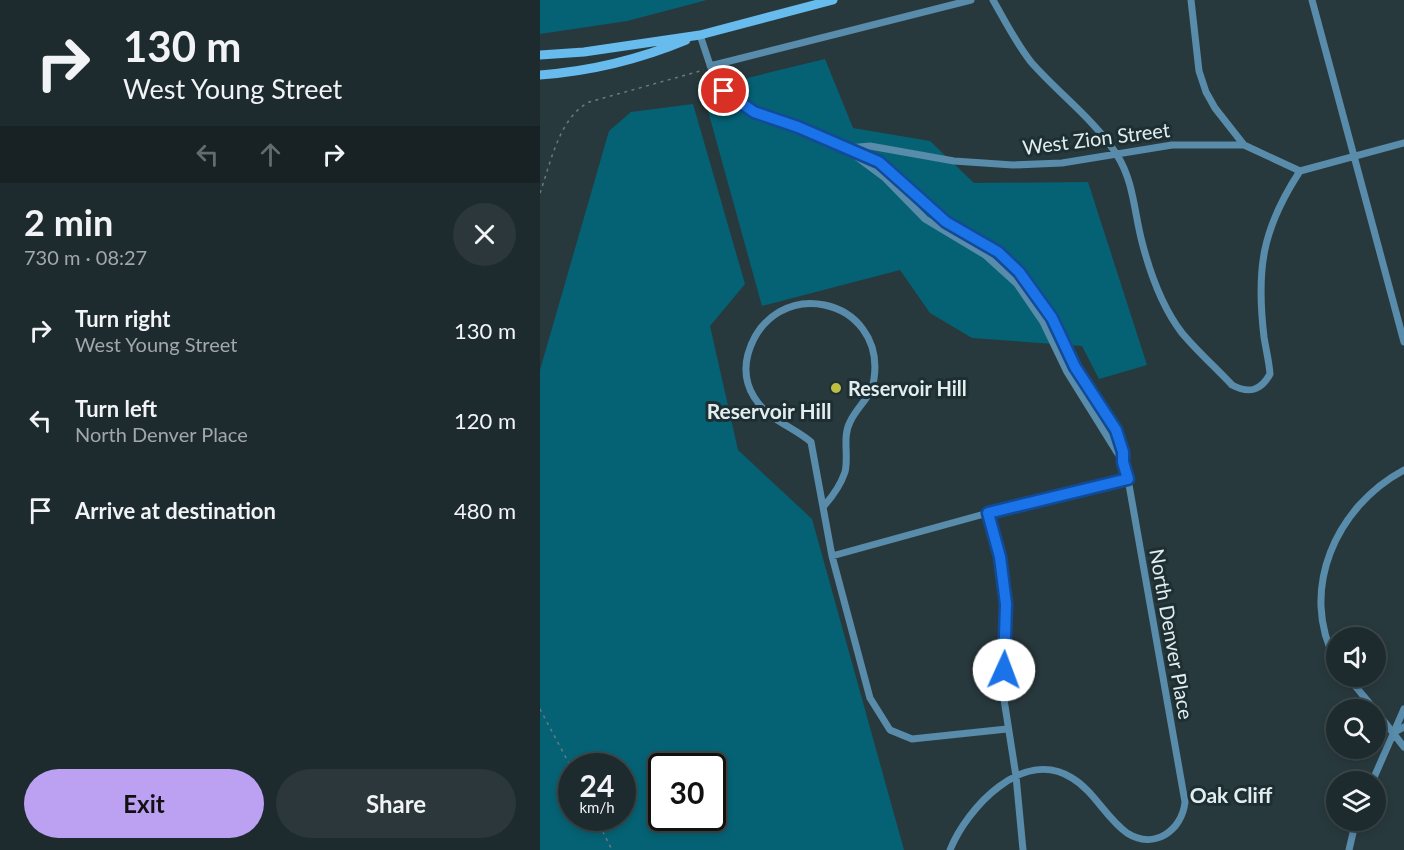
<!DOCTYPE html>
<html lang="en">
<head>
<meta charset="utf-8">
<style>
	body { margin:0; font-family:Lato,sans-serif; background:#2b373a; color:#f1f3f6; height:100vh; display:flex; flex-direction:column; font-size:22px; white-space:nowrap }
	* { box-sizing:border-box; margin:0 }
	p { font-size:20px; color:#a1a7aa }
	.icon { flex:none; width:33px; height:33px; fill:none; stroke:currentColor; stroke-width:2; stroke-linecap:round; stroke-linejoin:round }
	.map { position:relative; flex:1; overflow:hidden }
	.panel { display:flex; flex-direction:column; background:#1e2b2e; width:540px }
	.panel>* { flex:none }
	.hud { background:#1e2b2e; color:#f1f3f6; overflow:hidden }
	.tools { position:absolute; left:786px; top:627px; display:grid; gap:12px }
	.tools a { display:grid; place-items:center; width:60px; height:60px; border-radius:50%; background:#1e2b2e; box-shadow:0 3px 9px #0003,0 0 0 2px #3c474a; font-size:30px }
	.speed { position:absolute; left:18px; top:753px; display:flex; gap:12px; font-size:30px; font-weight:700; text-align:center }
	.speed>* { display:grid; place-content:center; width:78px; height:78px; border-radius:50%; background:#1e2b2e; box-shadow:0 3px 9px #0003,0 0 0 2px #3c474a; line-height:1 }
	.speed small { font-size:15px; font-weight:400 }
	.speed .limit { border:3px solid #111; border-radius:9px; background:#fff; color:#111 }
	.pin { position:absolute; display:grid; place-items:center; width:51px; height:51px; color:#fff; margin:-26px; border:3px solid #fff; border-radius:50%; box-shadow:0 2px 6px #0007 }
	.me { position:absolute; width:66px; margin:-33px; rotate:2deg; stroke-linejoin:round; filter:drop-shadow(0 0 4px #0008) }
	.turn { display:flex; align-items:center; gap:21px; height:126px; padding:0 24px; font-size:27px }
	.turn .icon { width:78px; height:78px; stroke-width:2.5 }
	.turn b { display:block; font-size:42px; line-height:51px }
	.lanes { display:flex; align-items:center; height:57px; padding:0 24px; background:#0003; justify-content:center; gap:30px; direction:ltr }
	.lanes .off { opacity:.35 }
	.round { display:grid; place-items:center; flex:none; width:63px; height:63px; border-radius:32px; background:#2b373a }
	.summary { display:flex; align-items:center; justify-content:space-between; height:102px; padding:0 24px }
	h1 { font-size:36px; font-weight:700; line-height:45px }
	.action { display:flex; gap:12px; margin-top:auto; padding:12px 24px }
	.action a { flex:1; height:69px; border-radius:36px; background:#bca0f2; color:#111; font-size:24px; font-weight:700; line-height:69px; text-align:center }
	.action a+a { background:#2b373a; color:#f1f3f6 }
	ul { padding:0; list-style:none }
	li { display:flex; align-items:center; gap:18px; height:90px; padding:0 24px }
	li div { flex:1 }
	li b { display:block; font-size:22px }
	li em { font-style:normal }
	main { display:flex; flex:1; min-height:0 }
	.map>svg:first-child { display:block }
	.green { fill:#056274; fill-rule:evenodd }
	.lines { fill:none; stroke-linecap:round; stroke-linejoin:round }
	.path { stroke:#6b7a7d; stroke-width:1.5; stroke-dasharray:3 4.5; stroke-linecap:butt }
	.street { stroke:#598baa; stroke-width:7 }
	.secondary { stroke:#67bbed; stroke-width:9 }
	.route-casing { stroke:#114b97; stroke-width:15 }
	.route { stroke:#1a73e8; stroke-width:10 }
	.poi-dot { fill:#bebf42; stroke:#1e2f33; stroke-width:2 }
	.labels { text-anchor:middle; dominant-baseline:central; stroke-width:6; stroke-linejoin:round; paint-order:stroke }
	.street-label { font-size:20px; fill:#e2edef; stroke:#1e2f33 }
	.poi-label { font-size:20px; font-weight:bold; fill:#e2edef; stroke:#1e2f33; text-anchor:start }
	.neighbourhood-label { font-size:21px; font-weight:bold; fill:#e2edef; stroke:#1e2f33 }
</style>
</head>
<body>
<main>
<section class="panel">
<div class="hud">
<div class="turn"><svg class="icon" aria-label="right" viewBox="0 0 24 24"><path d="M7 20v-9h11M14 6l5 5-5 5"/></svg><div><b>130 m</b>West Young Street</div></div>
<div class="lanes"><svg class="icon off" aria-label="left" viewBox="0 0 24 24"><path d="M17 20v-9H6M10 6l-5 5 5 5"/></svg><svg class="icon off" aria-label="ahead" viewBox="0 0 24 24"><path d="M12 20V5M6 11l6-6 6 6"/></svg><svg class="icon" aria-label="right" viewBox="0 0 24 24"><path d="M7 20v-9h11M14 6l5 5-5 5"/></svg></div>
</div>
<div class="summary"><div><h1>2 min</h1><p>730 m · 08:27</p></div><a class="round"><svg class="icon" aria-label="close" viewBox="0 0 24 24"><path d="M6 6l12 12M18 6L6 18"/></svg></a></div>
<ul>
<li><svg class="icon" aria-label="right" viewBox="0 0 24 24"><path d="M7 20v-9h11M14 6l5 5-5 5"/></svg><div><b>Turn right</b><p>West Young Street</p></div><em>130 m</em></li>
<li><svg class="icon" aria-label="left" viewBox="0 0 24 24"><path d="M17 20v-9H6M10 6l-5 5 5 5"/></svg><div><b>Turn left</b><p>North Denver Place</p></div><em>120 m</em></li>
<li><svg class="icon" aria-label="arrive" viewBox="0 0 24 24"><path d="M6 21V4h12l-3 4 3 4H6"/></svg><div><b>Arrive at destination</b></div><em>480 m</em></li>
</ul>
<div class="action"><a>Exit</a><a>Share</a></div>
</section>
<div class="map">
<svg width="864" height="850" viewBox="0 0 864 850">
	<rect width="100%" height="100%" fill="#28393d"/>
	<path class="green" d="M0,0H167L87,21L0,34Z
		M285,59L313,128L390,141L434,183L548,182L607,365L559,379L542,346L432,338L390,313L360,270L222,306L162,89Z
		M153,104L205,284L170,326L198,450L272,519L364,850H0V370L69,131L91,112ZM82,766V818H32V766ZM122,766H172V818H122Z"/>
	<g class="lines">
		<path class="path" d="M0,193C11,162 19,118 49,102L164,70
			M0,709L32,769
			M56,818L72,850"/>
		<path class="street" d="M453,0C465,21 476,43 491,62C519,94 554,119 577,155C594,182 594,212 602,242C610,273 622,307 642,333C657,351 676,368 692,385C709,394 721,391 730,374C729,361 726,350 724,337C716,269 722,229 760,171
			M651,0L659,71L666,92L675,108L704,145L760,171
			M772,0L864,342
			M160,35L175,80L184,91L214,112L258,127L339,162L407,222L458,252L479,272L499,297L512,318L535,367L576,430L583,452V462
			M170,66L431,0
			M308,148L330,146L414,161L473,165L522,163L632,145H704
			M306,149L345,178L385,219L445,255L477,284L503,322L527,372L583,462L588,479L645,802C642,831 614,850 587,833C566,818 554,791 532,778C483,747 427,808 410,850
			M760,171L864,143
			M284,506C292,497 301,484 305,472C309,456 302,437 310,422C317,406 332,397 334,379C346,297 232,272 208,354C204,369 206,384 214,397C228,420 252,426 271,442L292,556L330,698L350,730L372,739L467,729
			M448,513L460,557L466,604L463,693L476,776L483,850
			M292,556L448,513L588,479
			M796,661C758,591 796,506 864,470
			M807,676L835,710
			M836,711L864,747
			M853,733L864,727
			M832,782L864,709
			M809,850L816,820"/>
		<path class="secondary" d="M0,55L44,52L160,35L293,0
			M0,75C52,71 98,60 146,40"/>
	</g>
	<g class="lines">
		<defs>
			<path id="route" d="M184,91L214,112L258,127L339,162L406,222L458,252L479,272L512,318L535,367L576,430L583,452V462L588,479L448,513L460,557L466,604L464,670"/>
		</defs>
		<use href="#route" class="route-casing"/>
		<use href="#route" class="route"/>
	</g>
	<circle class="poi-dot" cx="296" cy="388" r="6"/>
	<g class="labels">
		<g class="street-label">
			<text transform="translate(556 138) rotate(-7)">West Zion Street</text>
			<text transform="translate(632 634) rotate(80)">North Denver Place</text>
		</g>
		<g class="poi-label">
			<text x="308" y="388">Reservoir Hill</text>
		</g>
		<g class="neighbourhood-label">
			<text x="229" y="410">Reservoir Hill</text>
			<text x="691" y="794">Oak Cliff</text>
		</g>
	</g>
</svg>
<div class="tools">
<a><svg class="icon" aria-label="sound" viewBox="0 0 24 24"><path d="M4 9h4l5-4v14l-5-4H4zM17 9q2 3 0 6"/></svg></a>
<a><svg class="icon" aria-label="search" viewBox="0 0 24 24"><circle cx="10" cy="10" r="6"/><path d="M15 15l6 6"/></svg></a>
<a><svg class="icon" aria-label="layers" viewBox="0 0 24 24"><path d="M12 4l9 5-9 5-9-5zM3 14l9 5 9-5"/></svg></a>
</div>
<div class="speed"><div>24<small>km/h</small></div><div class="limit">30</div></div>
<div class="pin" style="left:184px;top:91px;background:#d93025"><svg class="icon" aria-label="arrive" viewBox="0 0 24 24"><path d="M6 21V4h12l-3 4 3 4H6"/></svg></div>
<svg class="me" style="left:464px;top:670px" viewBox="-20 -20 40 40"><circle r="19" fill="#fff"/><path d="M0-13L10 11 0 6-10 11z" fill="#1a73e8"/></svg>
</div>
</main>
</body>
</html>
